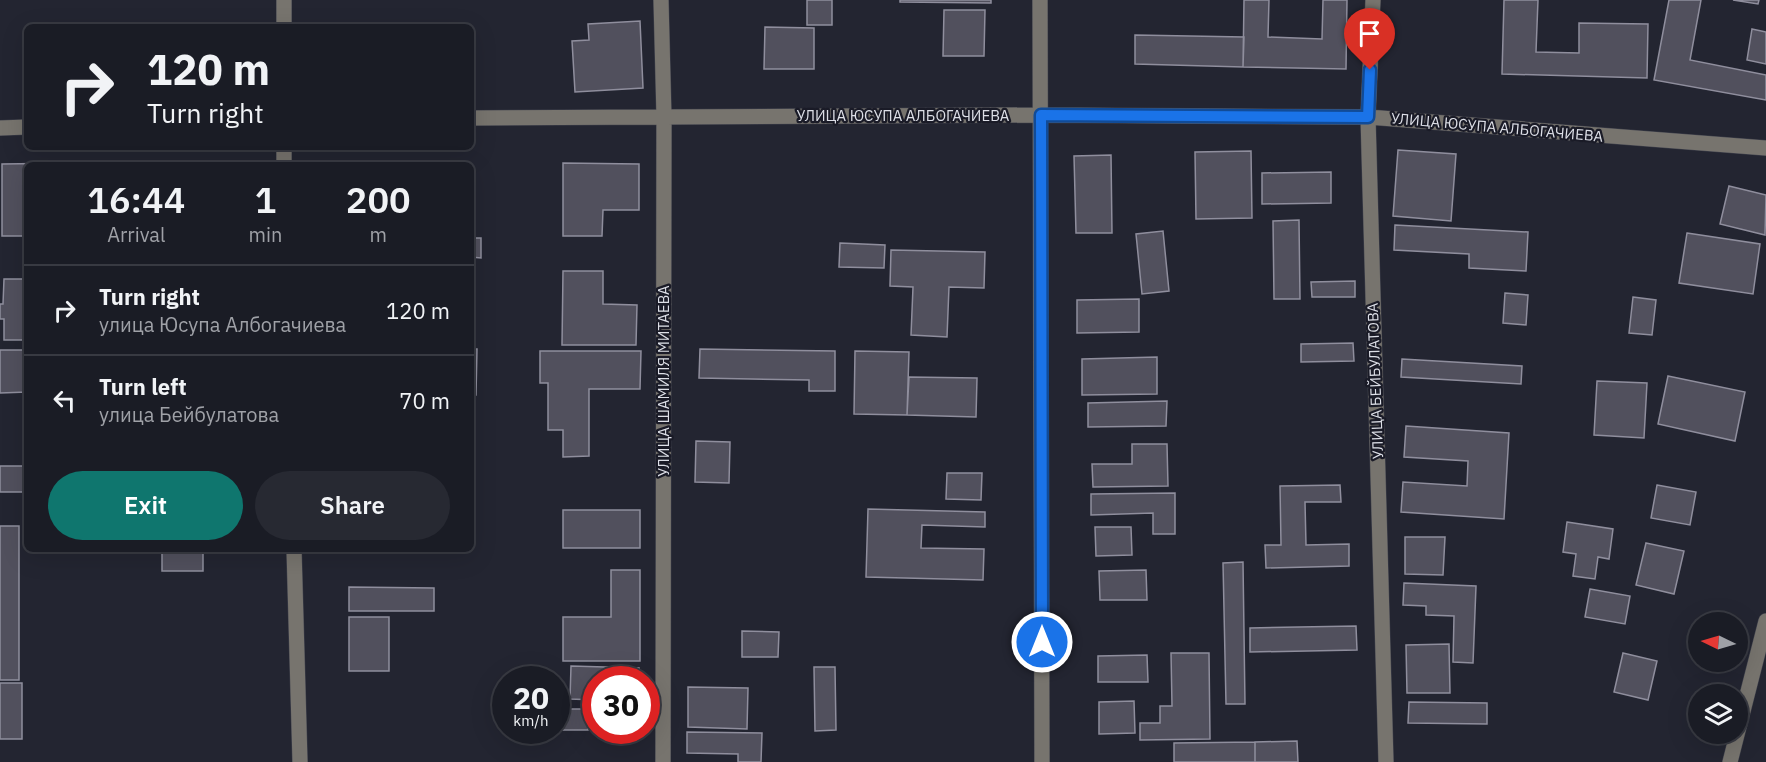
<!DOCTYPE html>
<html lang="en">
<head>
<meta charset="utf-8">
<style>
	body { margin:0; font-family:"IBM Plex Sans",sans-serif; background:#272932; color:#f1f3f6; height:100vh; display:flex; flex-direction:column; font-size:22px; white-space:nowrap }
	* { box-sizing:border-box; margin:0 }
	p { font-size:20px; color:#9fa1a7 }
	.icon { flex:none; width:33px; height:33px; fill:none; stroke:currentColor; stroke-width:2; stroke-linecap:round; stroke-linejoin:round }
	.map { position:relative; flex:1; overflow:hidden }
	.side { position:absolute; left:24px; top:162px; width:450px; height:390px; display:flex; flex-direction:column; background:#1a1c25; border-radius:9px; box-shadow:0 6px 24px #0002,0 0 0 2px #383a42 }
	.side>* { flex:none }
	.banner { position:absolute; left:24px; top:24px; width:450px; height:126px; border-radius:9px; box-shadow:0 6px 24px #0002,0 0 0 2px #383a42; background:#1a1c25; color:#f1f3f6; overflow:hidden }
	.needle { width:39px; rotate:275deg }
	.fabs { position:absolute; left:1688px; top:612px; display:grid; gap:12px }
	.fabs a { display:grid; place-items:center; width:60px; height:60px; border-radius:50%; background:#1a1c25; box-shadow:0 6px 24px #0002,0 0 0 2px #383a42; font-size:30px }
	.speed { position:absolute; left:492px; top:666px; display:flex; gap:12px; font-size:30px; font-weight:700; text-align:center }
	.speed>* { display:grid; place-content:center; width:78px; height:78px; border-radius:50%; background:#1a1c25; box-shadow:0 6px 24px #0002,0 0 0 2px #383a42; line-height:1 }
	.speed small { font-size:15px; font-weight:400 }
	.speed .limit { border:9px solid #d22; background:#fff; color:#111 }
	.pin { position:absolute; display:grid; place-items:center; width:51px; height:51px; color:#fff; margin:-62px -26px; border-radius:50% 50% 50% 0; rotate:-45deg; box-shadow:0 0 6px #0007 }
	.pin .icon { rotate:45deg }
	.me { position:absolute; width:66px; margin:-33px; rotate:0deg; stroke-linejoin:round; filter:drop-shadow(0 0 4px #0008) }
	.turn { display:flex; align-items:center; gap:21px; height:126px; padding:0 24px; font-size:27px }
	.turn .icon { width:78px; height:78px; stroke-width:2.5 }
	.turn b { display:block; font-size:42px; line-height:51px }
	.eta { display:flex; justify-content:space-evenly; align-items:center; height:102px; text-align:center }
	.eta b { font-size:36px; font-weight:600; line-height:42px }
	.primary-button { display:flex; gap:12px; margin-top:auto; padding:12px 24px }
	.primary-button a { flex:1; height:69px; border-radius:36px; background:#0f766e; color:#fff; font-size:24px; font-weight:600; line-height:69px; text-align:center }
	.primary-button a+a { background:#272932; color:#f1f3f6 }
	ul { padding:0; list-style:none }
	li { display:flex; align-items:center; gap:18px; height:90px; padding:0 24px; border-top:2px solid #383a42 }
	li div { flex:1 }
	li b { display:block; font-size:22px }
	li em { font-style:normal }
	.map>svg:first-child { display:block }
	.building { fill:#51505d; stroke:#8f8e9d; stroke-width:1.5 }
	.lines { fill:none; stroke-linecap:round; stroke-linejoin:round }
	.minor-casing { stroke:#41434e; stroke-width:16 }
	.minor { stroke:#77746e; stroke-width:15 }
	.route-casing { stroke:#114b97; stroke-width:15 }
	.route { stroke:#1a73e8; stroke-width:10 }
	.labels { text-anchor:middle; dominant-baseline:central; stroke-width:4.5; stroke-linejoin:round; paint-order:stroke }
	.street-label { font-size:15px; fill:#dddfe7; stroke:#1a1b27 }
</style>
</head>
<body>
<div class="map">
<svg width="1766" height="762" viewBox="0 0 1766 762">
	<rect width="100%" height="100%" fill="#232531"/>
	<path class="building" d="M807,0H832V25H807Z
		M900,0H991V3L900,2Z
		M1244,0H1269L1268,37L1322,39L1323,0H1347L1346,69L1243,67Z
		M1504,0H1538L1536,52L1579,53V23L1648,24L1647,78L1502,74Z
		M1669,0H1701L1690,60L1766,75V100L1654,80Z
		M1733,0H1759L1758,4Z
		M944,10H985L984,56H943Z
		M640,21L643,88L575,92L572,41L589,40L588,24Z
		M765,27L814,28V69H764Z
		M1752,29L1766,32V64L1747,60Z
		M1135,35L1244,37L1243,67L1135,64Z
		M1398,150L1456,154L1451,221L1393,216Z
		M1251,151L1252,218L1196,219L1195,152Z
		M1111,155L1112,233H1076L1074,156Z
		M235,161L236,165H173L172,162Z
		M74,163V165H27V236H2V164Z
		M109,163H163V165H109Z
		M563,163L639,164V210H603L602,236H563Z
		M1331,172V203L1262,204V173Z
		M1729,186L1766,195L1765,235L1720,224Z
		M1299,220L1300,299H1274L1273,221Z
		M1395,225L1528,232L1526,271L1469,268V254L1394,250Z
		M1163,231L1169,291L1142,294L1136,234Z
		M1687,233L1760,244L1753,294L1679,283Z
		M471,238H481V258L471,257Z
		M840,243L885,245L884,268L839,267Z
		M891,250L985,252L984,288L949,287L947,337L911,335L913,287L890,286Z
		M563,271H603V304L637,305L636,345H562Z
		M4,279H27V340H4V319H0V304H3Z
		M1355,281V297H1312L1311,282Z
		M1505,293L1528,295L1526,325L1503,323Z
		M1633,297L1656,300L1652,335L1629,333Z
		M1139,299V332L1077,333V300Z
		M1353,343L1354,361L1301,362V344Z
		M471,349H477L476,395H471Z
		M700,349L835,351V391H809V380L699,378Z
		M0,350H27V392L0,393Z
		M540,351H641L640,389H589V456L563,457V430H548V383H540Z
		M855,351L909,352L907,415L854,414Z
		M1157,357V394L1082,395V359Z
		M1402,359L1522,366L1521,384L1401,377Z
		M1668,376L1745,392L1735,441L1658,424Z
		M909,377L977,378L976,417L907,415Z
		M1597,381L1647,383L1644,438L1594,435Z
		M1167,401L1166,426L1088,427V403Z
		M1406,426L1509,433L1504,519L1401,512L1403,482L1467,486L1468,461L1404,457Z
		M696,441L730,442L729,483L695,482Z
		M1132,444H1167L1168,486L1093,487L1092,464H1132Z
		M0,466H27V492H0Z
		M947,473H982L981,500L946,499Z
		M1340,485L1341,502H1305L1306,545L1349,544V566L1266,568L1265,545H1281L1280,486Z
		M1657,485L1696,492L1690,525L1651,518Z
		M1175,493V534H1153V513L1091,515V494Z
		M868,509L985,512V527L922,525L921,548L984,549L983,580L866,577Z
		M563,510H640V548H563Z
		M1567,522L1613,529L1609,559L1598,557L1595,579L1573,576L1576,554L1563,552Z
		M0,526H19V680H0Z
		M1095,527H1131L1132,555L1096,556Z
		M1405,537H1445L1443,575L1405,574Z
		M1646,543L1684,551L1674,594L1636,585Z
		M162,549H203V571H162Z
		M1243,562L1245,704H1226L1223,563Z
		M611,570H640V661H563V617H611Z
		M1146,570L1147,600H1100L1099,571Z
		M1404,583L1476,586L1473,663L1453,662L1454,616L1426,615V606L1403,605Z
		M349,587L434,588V611H349Z
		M1590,589L1630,596L1625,624L1585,617Z
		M349,617H389V671H349Z
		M1356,626L1357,650L1250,652V628Z
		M742,631L779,632L778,657H742Z
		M1449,644L1450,693H1407L1406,645Z
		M1171,653H1209L1210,739L1140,740V723H1160V706H1172Z
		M1623,653L1657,661L1648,700L1614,692Z
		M1147,655L1148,682H1098V656Z
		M571,666L639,668L638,680H596V700L570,699Z
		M814,667H835L836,730L815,731Z
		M0,683H22V739H0Z
		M688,687L748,688L747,729L688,727Z
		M1134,701L1135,733L1099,734V702Z
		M1409,702L1487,703V724L1408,723Z
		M556,709H588V730H556Z
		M687,732L762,733L761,762H738V754L687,753Z
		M1297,741L1298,762H1255V742Z
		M1255,742V762H1174V743Z"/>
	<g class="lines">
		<defs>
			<path id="minor" d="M661,0L664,117L663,762
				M1040,0L1042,762
				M1373,0L1368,117L1386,762
				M284,27V0
				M471,118L1041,115L1368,117L1766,148
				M0,128L27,127
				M284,147V165
				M294,549L300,762
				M1730,762L1766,621"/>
		</defs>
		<use href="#minor" class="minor-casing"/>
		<use href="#minor" class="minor"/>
	</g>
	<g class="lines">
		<defs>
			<path id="route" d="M1042,642L1041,115L1368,117L1370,70"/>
		</defs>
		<use href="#route" class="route-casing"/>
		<use href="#route" class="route"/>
	</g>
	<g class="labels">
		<g class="street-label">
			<text x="903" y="115">УЛИЦА ЮСУПА АЛБОГАЧИЕВА</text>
			<text transform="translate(1497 127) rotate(5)">УЛИЦА ЮСУПА АЛБОГАЧИЕВА</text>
			<text transform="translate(663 381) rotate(-90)">УЛИЦА ШАМИЛЯ МИТАЕВА</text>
			<text transform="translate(1375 381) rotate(-92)">УЛИЦА БЕЙБУЛАТОВА</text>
		</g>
	</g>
</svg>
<div class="fabs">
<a><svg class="needle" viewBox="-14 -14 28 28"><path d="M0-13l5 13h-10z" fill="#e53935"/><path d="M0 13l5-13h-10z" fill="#9fa1a7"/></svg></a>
<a><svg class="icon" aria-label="layers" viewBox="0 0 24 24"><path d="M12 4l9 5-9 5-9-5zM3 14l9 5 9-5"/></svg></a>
</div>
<div class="speed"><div>20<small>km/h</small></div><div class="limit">30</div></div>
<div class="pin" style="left:1370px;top:70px;background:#d93025"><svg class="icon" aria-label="arrive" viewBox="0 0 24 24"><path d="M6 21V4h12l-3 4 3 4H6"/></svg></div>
<svg class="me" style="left:1042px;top:642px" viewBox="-20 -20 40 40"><circle r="17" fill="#1a73e8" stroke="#fff" stroke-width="3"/><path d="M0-11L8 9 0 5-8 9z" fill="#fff"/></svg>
<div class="banner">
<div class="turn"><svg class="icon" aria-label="right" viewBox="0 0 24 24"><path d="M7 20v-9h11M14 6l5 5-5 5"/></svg><div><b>120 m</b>Turn right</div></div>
</div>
<section class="side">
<div class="eta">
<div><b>16:44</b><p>Arrival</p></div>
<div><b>1</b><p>min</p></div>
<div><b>200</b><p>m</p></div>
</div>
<ul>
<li><svg class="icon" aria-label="right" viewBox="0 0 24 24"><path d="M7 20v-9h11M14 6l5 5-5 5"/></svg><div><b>Turn right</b><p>улица Юсупа Албогачиева</p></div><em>120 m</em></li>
<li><svg class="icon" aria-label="left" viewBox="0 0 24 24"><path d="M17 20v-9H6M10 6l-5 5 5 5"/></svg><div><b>Turn left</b><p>улица Бейбулатова</p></div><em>70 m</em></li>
</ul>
<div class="primary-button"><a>Exit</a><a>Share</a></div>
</section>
</div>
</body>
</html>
